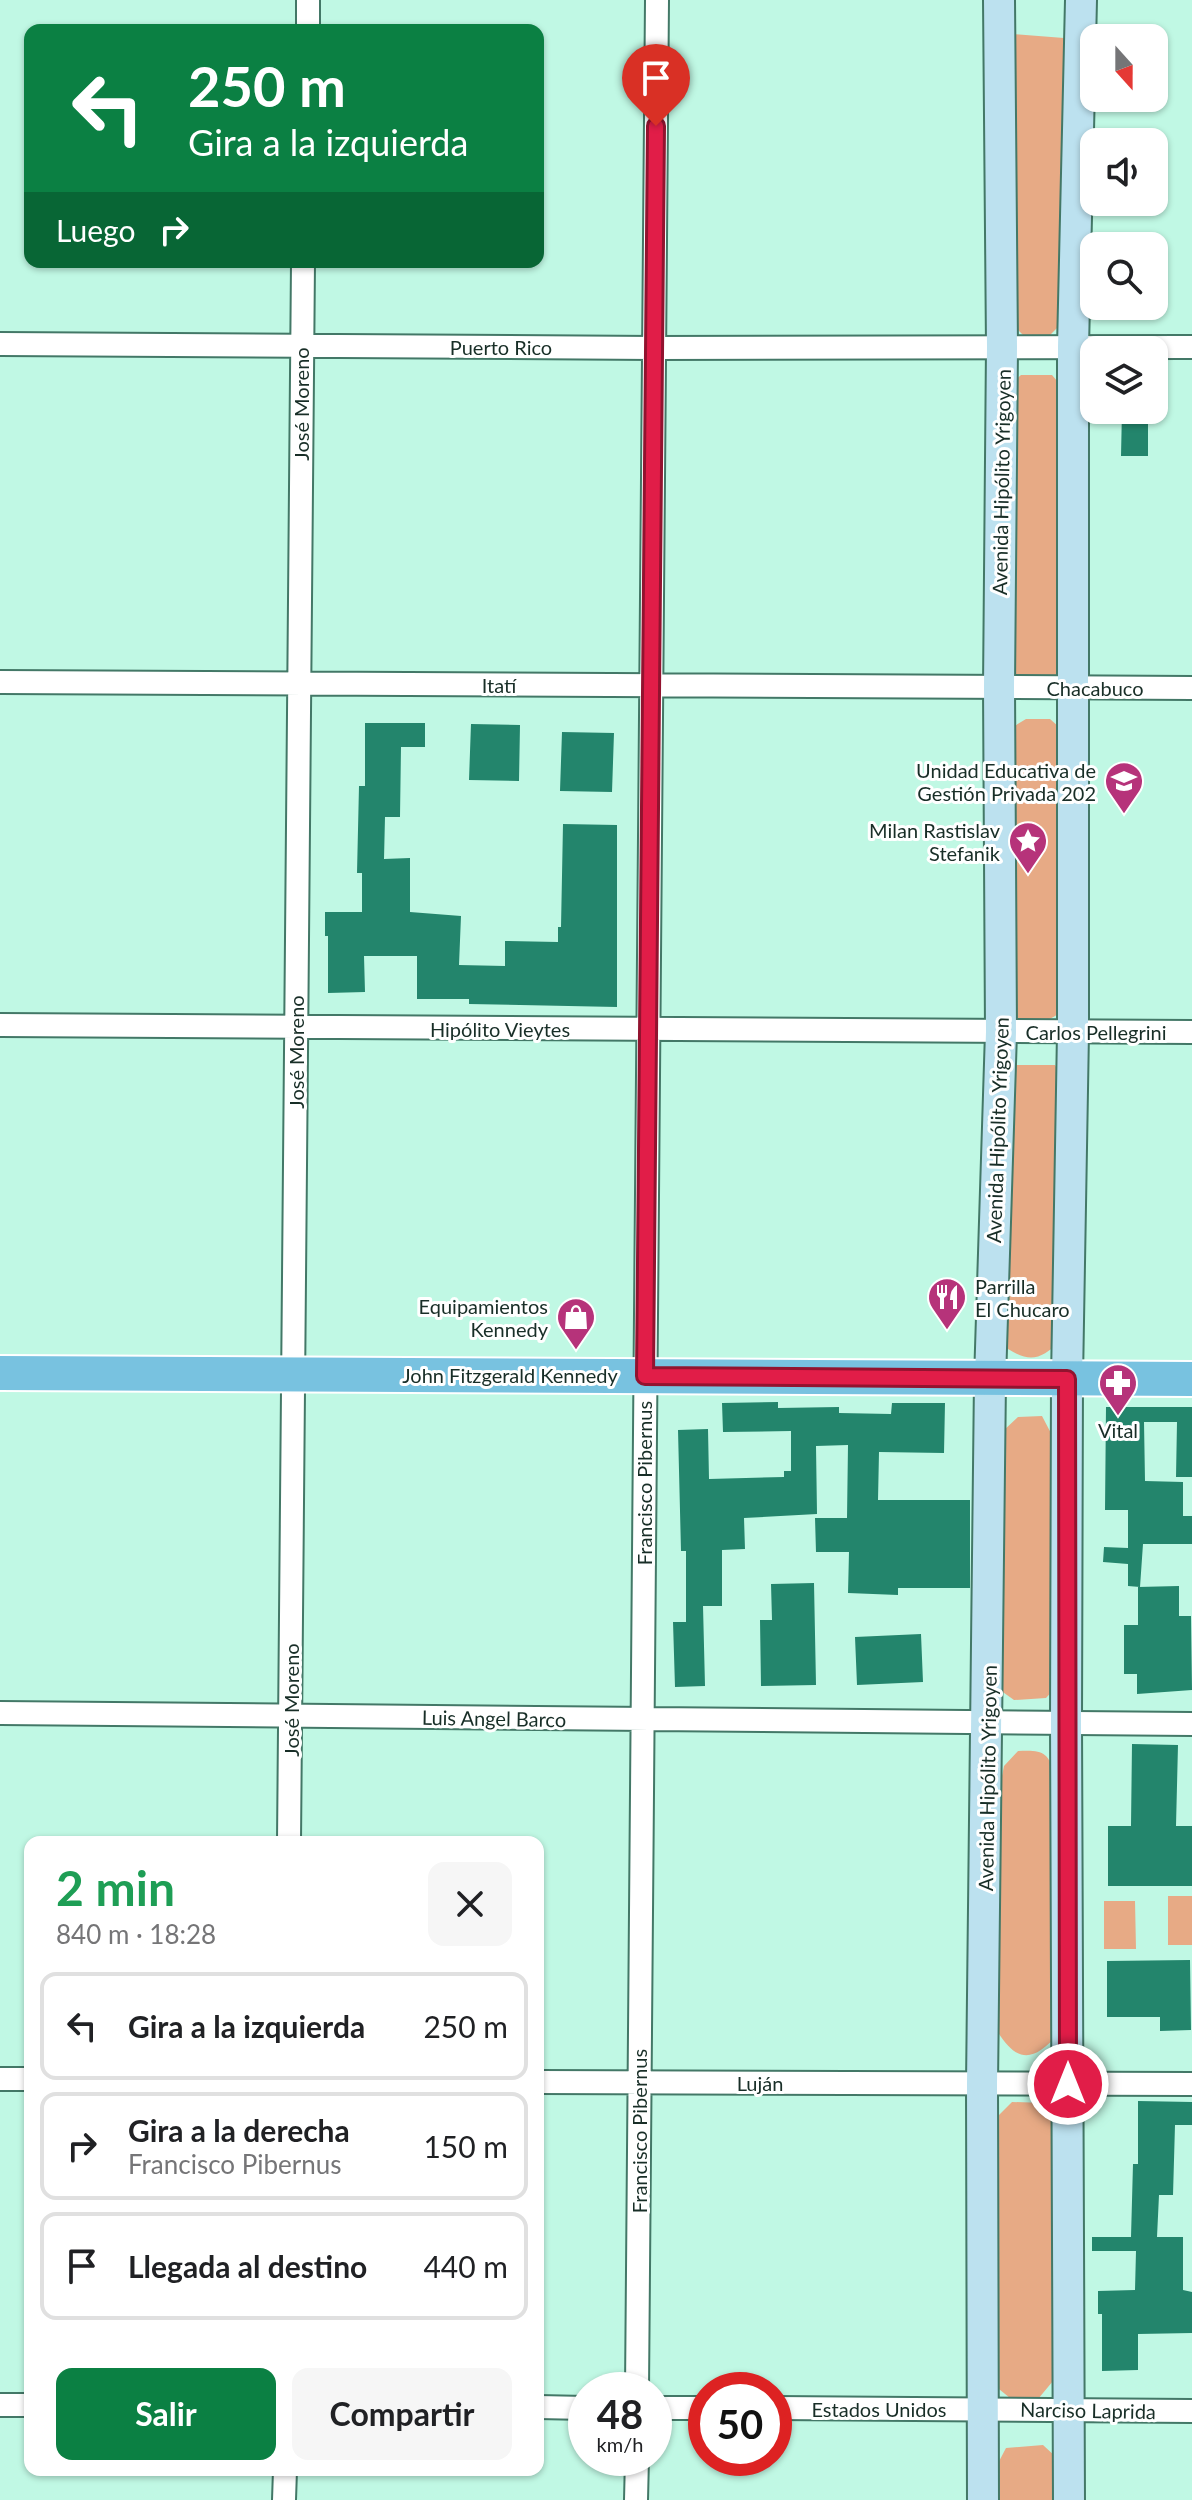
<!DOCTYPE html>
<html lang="es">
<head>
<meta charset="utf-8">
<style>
	body { margin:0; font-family:Lato,sans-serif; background:#f6f6f6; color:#202124; height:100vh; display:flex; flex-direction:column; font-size:30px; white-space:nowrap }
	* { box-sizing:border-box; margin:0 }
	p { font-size:26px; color:#757577 }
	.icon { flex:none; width:44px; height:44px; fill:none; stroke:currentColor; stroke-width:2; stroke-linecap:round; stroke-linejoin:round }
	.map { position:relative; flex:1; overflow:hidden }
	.panel { position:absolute; left:24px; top:1836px; width:520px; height:640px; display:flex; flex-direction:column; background:#fff; border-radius:16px; box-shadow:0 2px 6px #0004 }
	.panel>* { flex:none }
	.top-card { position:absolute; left:24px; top:24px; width:520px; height:244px; border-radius:16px; box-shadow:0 2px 6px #0004; background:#0b8043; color:#fff; overflow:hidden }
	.needle { width:52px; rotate:159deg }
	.fabs { position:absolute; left:1080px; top:24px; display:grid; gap:16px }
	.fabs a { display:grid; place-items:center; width:88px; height:88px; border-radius:16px; background:#fff; box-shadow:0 2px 6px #0004; font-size:40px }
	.speed { position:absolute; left:568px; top:2372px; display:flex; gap:16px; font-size:40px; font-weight:700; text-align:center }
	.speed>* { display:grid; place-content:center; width:104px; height:104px; border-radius:50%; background:#fff; box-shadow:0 2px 6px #0004; line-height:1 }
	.speed small { font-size:20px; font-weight:400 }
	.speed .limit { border:12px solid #d22; background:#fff; color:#111 }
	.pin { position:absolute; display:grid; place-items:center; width:68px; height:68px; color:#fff; margin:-82px -34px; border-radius:50% 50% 50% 0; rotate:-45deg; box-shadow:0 0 8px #0007 }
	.pin .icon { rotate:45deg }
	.me { position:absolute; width:88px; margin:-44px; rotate:0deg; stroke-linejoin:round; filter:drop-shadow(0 0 6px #0008) }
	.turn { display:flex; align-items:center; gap:28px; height:168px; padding:0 32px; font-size:36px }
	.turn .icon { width:104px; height:104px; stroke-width:2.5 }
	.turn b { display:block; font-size:56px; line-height:68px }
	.then { display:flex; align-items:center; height:76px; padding:0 32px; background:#0003; gap:16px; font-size:30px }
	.round { display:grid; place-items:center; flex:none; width:84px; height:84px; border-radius:16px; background:#f6f6f6 }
	.head { display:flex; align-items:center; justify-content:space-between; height:136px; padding:0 32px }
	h1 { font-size:48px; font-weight:700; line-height:60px; color:#1e9e55 }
	.primary-button { display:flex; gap:16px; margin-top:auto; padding:16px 32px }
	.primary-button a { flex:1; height:92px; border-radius:16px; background:#0b8043; color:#fff; font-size:32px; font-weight:700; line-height:92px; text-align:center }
	.primary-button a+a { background:#f6f6f6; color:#202124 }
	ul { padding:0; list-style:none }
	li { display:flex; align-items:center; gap:24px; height:108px; margin:0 16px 12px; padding:0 16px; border:4px solid #e0e0e0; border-radius:16px }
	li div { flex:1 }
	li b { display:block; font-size:30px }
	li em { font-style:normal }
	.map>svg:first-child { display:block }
	.green { fill:#e7aa85 }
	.building { fill:#23856c }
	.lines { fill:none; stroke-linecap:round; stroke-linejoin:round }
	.minor-casing { stroke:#437867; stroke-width:26 }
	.secondary-casing { stroke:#437867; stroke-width:34 }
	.primary-casing { stroke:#fff; stroke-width:38 }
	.minor { stroke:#fff; stroke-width:22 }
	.secondary { stroke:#bce1ef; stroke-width:30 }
	.primary { stroke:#78c2e0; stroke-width:34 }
	.route-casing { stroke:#92132f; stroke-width:20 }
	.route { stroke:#e11d48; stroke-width:14 }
	.labels { text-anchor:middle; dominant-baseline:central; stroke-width:6; stroke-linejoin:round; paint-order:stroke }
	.street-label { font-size:20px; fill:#182e27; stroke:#fff }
	.poi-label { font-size:20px; fill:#182e27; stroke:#fff; text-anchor:end }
</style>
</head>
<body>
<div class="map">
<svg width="1192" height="2500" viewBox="0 0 1192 2500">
	<rect width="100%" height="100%" fill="#c0f8e4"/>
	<path class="green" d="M1013,34L1064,38L1063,322L1050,335L1024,336L1009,321Z
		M1021,375H1052L1064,389V666L1055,678L1015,676L1009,663L1011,384Z
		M1026,719H1050L1059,727V1013C1046,1025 1023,1023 1008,1014V730Z
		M1017,1065H1055L1061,1076V1341C1041,1358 1032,1364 1008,1349L1007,1076Z
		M1042,1416L1054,1439L1056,1687L1046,1698L1014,1700L1000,1690L1003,1431L1018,1417Z
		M1018,1751C1042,1750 1048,1751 1055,1775L1058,2034C1033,2063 1016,2063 996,2029L1001,1781L1004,1766Z
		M1168,1896H1192V1945H1168Z
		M1104,1901H1135L1136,1949H1104Z
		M1012,2102L1045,2103L1056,2116L1058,2375L1038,2399L1010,2398L994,2385L993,2121Z
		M1043,2445L1056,2457V2500H995V2469L1006,2448Z"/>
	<path class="building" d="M1122,410H1148V456H1121Z
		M365,723H425V747H401L400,817H385L384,859L410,858V912L461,916L459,965L505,966V941L558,942V927H561L563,824L617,825V1007L469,1004V999H417V956H364L365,992L328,993V936H325V912H362V873H357L359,786H365Z
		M471,724L520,725L519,781L469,780Z
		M562,732L614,733L612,792L560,791Z
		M778,1402V1408L839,1407V1413L891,1414L892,1403H945L944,1453L879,1452L878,1500H970V1588H898V1595L848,1593L849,1552H816L815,1518H847L848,1445L816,1446L817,1514L744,1518L745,1549L722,1550V1606H703L705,1686L675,1687L673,1622H686V1551H681L678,1430L708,1429L709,1479L784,1477V1471H791V1431L723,1432L722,1403Z
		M1106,1407H1192V1477H1176L1177,1422H1144L1145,1481L1183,1482V1516H1192V1544H1143L1140,1587L1128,1586V1564L1103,1562L1104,1547L1128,1548V1510H1105Z
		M814,1583L816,1685L761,1686L760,1620H772L771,1584Z
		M1179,1586V1616H1191L1192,1690L1137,1694V1674H1124V1625H1138V1587Z
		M921,1634L923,1682L857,1685L855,1637Z
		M1132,1744L1178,1745L1176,1826H1192V1886H1108V1826H1131Z
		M1190,1960L1191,2030L1160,2031V2017H1107V1961Z
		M1138,2101L1192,2102V2125H1175L1173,2195H1159L1157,2237H1183V2290L1192,2292V2333L1138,2334V2370L1102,2371V2314H1098V2291L1135,2290L1136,2251H1092V2237H1131L1133,2164H1138Z"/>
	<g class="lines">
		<defs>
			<path id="minor" d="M308,30V0
				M0,344L654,348L1192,347
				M0,682L1192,688
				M0,1025L1192,1032
				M0,1713L1192,1724
				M289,1842L303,262
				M0,2079H30
				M538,2082L1192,2084
				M637,2390L657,0
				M0,2405H30
				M538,2407L586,2408
				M654,2408H706
				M774,2408L1192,2411
				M284,2500L285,2470
				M636,2500L637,2458"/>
			<path id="secondary" d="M983,2500L982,2084L990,1380L1001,1032L999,687L1002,347L999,0
				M1069,2500L1066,1723L1067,1379L1073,1032V347L1081,0"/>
			<path id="primary" d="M0,1373L1192,1379"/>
		</defs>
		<use href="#minor" class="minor-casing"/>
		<use href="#secondary" class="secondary-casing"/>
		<use href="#primary" class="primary-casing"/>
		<use href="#minor" class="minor"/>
		<use href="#secondary" class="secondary"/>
		<use href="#primary" class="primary"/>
	</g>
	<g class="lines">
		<defs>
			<path id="route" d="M656,126L645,1376L1067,1379L1068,2084"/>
		</defs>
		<use href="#route" class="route-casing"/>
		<use href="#route" class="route"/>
	</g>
	<defs>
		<symbol id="school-pin" viewBox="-11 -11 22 30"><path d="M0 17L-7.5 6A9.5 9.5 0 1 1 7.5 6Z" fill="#b6337a" stroke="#fff"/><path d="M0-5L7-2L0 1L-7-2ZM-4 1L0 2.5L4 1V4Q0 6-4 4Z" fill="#fff"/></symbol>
		<symbol id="sight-pin" viewBox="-11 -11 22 30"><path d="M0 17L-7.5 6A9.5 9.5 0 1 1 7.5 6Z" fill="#b6337a" stroke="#fff"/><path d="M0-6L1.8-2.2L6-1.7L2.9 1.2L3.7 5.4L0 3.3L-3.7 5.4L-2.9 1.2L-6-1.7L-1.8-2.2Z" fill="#fff"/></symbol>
		<symbol id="restaurant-pin" viewBox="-11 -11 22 30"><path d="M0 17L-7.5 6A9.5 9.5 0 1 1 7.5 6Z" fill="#b6337a" stroke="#fff"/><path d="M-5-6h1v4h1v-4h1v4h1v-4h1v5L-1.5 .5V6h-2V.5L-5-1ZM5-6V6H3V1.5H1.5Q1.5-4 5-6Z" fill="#fff"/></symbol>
		<symbol id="shop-pin" viewBox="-11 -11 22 30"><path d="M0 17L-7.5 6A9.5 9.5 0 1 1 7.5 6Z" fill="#b6337a" stroke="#fff"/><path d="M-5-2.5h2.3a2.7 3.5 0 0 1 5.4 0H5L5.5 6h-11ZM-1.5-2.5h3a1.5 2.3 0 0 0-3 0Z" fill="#fff"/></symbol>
		<symbol id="pharmacy-pin" viewBox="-11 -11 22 30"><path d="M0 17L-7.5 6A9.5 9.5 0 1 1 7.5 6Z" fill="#b6337a" stroke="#fff"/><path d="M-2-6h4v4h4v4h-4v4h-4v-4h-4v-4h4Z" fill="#fff"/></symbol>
	</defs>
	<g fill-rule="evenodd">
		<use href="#school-pin" x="1102" y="759" width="44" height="60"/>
		<use href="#sight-pin" x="1006" y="819" width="44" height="60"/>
		<use href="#restaurant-pin" x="925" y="1275" width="44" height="60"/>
		<use href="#shop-pin" x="554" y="1295" width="44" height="60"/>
		<use href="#pharmacy-pin" x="1096" y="1361" width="44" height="60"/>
	</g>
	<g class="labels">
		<g class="street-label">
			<text x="501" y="347">Puerto Rico</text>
			<text transform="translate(301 404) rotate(-90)">José Moreno</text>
			<text transform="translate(1001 482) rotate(-89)">Avenida Hipólito Yrigoyen</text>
			<text x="499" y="685">Itatí</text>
			<text x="1095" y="688">Chacabuco</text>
			<text x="500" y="1029">Hipólito Vieytes</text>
			<text x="1096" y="1032">Carlos Pellegrini</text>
			<text transform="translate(296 1052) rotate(-90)">José Moreno</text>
			<text transform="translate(997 1130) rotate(-88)">Avenida Hipólito Yrigoyen</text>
			<text x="510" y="1375">John Fitzgerald Kennedy</text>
			<text transform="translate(644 1483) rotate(-90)">Francisco Pibernus</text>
			<text transform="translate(291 1700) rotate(-90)">José Moreno</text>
			<text transform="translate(494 1718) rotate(1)">Luis Angel Barco</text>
			<text transform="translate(987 1778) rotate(-89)">Avenida Hipólito Yrigoyen</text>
			<text x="760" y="2083">Luján</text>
			<text transform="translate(639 2131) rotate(-90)">Francisco Pibernus</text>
			<text x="879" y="2409">Estados Unidos</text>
			<text transform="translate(1088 2410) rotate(1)">Narciso Laprida</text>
		</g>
		<g class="poi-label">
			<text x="1096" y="770">Unidad Educativa de<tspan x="1096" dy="23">Gestión Privada 202</tspan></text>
			<text x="1000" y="830">Milan Rastislav<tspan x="1000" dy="23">Stefanik</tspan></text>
			<text x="975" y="1286" text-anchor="start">Parrilla<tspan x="975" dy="23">El Chucaro</tspan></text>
			<text x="548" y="1306">Equipamientos<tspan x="548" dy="23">Kennedy</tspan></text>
			<text x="1118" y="1430" text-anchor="middle">Vital</text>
		</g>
	</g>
</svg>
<div class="fabs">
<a><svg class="needle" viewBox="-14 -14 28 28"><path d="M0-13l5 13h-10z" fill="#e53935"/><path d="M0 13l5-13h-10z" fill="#757577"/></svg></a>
<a><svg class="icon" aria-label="sound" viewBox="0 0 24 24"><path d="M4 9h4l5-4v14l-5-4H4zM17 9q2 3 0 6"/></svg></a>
<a><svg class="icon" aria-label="search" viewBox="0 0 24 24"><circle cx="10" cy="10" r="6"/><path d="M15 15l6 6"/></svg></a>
<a><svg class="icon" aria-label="layers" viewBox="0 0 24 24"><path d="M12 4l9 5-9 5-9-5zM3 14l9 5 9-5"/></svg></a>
</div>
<div class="speed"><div>48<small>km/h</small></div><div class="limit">50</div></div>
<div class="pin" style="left:656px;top:126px;background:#d93025"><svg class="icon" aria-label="arrive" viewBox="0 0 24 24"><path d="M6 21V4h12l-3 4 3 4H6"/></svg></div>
<svg class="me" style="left:1068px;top:2084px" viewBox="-20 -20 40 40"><circle r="17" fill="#e11d48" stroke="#fff" stroke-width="3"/><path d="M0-11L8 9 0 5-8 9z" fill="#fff"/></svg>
<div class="top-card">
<div class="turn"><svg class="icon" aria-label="left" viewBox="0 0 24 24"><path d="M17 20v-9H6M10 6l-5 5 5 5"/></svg><div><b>250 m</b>Gira a la izquierda</div></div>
<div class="then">Luego<svg class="icon" aria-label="right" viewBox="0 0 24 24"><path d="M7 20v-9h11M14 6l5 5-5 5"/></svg></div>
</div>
<section class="panel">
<div class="head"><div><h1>2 min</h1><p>840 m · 18:28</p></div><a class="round"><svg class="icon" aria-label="close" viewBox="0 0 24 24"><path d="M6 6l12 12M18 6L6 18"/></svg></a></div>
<ul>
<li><svg class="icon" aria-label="left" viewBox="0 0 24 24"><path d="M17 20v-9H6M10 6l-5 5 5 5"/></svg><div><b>Gira a la izquierda</b></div><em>250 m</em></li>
<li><svg class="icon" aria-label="right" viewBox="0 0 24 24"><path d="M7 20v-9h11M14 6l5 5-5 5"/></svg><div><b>Gira a la derecha</b><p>Francisco Pibernus</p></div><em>150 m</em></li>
<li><svg class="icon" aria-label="arrive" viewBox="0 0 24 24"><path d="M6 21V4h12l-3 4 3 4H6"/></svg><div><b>Llegada al destino</b></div><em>440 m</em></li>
</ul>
<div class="primary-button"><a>Salir</a><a>Compartir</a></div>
</section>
</div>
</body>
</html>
